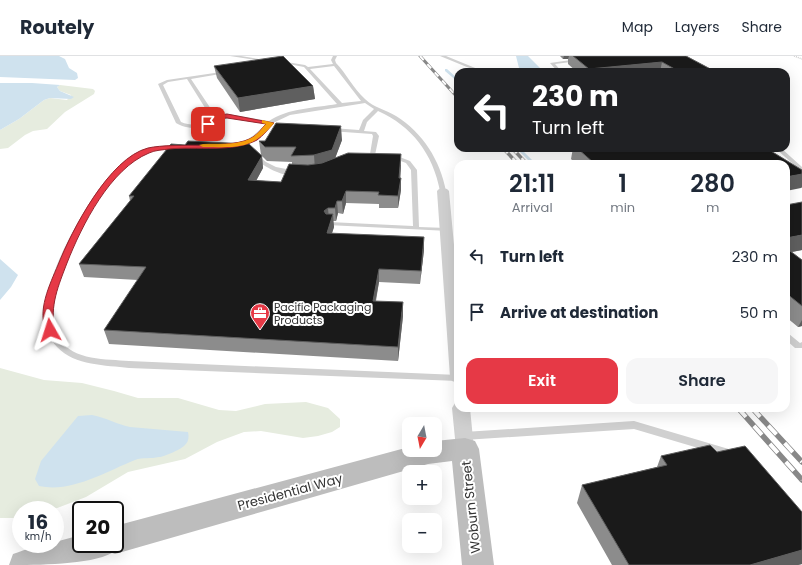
<!DOCTYPE html>
<html lang="en">
<head>
<meta charset="utf-8">
<style>
	body { margin:0; font-family:Poppins,sans-serif; background:#f6f6f7; color:#1f2937; height:100vh; display:flex; flex-direction:column; font-size:15px; white-space:nowrap }
	* { box-sizing:border-box; margin:0 }
	p { font-size:13px; color:#747a83 }
	.icon { flex:none; width:22px; height:22px; fill:none; stroke:currentColor; stroke-width:2; stroke-linecap:round; stroke-linejoin:round }
	.map { position:relative; flex:1; overflow:hidden }
	.side { position:absolute; left:454px; top:104px; width:336px; height:252px; display:flex; flex-direction:column; background:#fff; border-radius:12px; box-shadow:0 4px 16px #0002 }
	.side>* { flex:none }
	.guide { position:absolute; left:454px; top:12px; width:336px; height:84px; border-radius:12px; box-shadow:0 4px 16px #0002; background:#202124; color:#fff; overflow:hidden }
	.needle { width:26px; rotate:190deg }
	.buttons { position:absolute; left:402px; top:361px; display:grid; gap:8px }
	.buttons a { display:grid; place-items:center; width:40px; height:40px; border-radius:8px; background:#fff; box-shadow:0 4px 16px #0002; font-size:20px }
	.speed { position:absolute; left:12px; top:445px; display:flex; gap:8px; font-size:20px; font-weight:700; text-align:center }
	.speed>* { display:grid; place-content:center; width:52px; height:52px; border-radius:50%; background:#fff; box-shadow:0 4px 16px #0002; line-height:1 }
	.speed small { font-size:10px; font-weight:400 }
	.speed .limit { border:2px solid #111; border-radius:6px; background:#fff; color:#111 }
	.pin { position:absolute; display:grid; place-items:center; width:34px; height:34px; color:#fff; margin:-17px; border-radius:8px; box-shadow:0 2px 6px #0006 }
	.me { position:absolute; width:44px; margin:-22px; rotate:354deg; stroke-linejoin:round; filter:drop-shadow(0 0 3px #0008) }
	.turn { display:flex; align-items:center; gap:14px; height:84px; padding:0 12px; font-size:18px }
	.turn .icon { width:52px; height:52px; stroke-width:2.5 }
	.turn b { display:block; font-size:28px; line-height:34px }
	.eta { display:flex; justify-content:space-evenly; align-items:center; height:68px; text-align:center }
	.eta b { font-size:24px; font-weight:600; line-height:28px }
	.primary-button { display:flex; gap:8px; margin-top:auto; padding:8px 12px }
	.primary-button a { flex:1; height:46px; border-radius:12px; background:#e63946; color:#fff; font-size:16px; font-weight:600; line-height:46px; text-align:center }
	.primary-button a+a { background:#f6f6f7; color:#1f2937 }
	ul { padding:0; list-style:none }
	li { display:flex; align-items:center; gap:12px; height:56px; padding:0 12px }
	li div { flex:1 }
	li b { display:block; font-size:15px }
	li em { font-style:normal }
	header { display:flex; align-items:center; gap:24px; box-sizing:border-box; height:56px; padding:0 20px; background:#fff; border-bottom:1px solid #e0e1e3 }
	header strong { font-size:19px }
	nav { display:flex; gap:22px; margin-inline-start:auto; font-size:14px }
	.map>svg:first-child { display:block }
	.green { fill:#e6ecdf }
	.water { fill:#cfe2ee }
	.lines { fill:none; stroke-linecap:round; stroke-linejoin:round }
	.stream { fill:#cfe2ee; fill-rule:evenodd }
	.path { stroke:#cdcdcd; stroke-width:1.5; stroke-dasharray:1 1; stroke-linecap:butt }
	.lane { fill:#d0d0d0; fill-rule:evenodd }
	.street { fill:#d0d0d0; fill-rule:evenodd }
	.secondary { fill:#bdbdbd; fill-rule:evenodd }
	.rail-far2-casing { stroke:#888; stroke-width:3 }
	.rail-far1-casing { stroke:#888; stroke-width:3.5 }
	.rail-casing { stroke:#888; stroke-width:5.5 }
	.rail-far2 { stroke:#fff; stroke-width:2; stroke-dasharray:5.5; stroke-linecap:butt }
	.rail-far1 { stroke:#fff; stroke-width:2.5; stroke-dasharray:7; stroke-linecap:butt }
	.rail { stroke:#fff; stroke-width:4; stroke-dasharray:12; stroke-linecap:butt }
	.wall { fill:#8c8c8c }
	.shaded-wall { fill:#5f5f5f }
	.building { fill:#1a1a1a; stroke:#5f5f5f }
	.route { fill:#e63946; stroke:#96252e }
	.slow { fill:#f59e0b }
	.labels { text-anchor:middle; dominant-baseline:central; stroke-width:4; stroke-linejoin:round; paint-order:stroke }
	.poi-label { font-size:11px; fill:#333; stroke:#fff; text-anchor:start }
	.near-street-label { font-size:13px; fill:#333; stroke:#fff }
</style>
</head>
<body>
<header>
<strong>Routely</strong>
<nav><a>Map</a><a>Layers</a><a>Share</a></nav>
</header>
<div class="map">
<svg width="802" height="509" viewBox="0 0 802 509">
	<rect width="100%" height="100%" fill="#fff"/>
	<path class="green" d="M60,29L93,33L95,35L94,38L65,56L47,73L33,75L25,79L8,92L0,93V74L19,63L44,44L50,42L67,44L71,39L60,35L57,31Z
		M0,312L44,324L82,327L114,335L138,342H178L219,354L236,355L265,348L306,346L328,352L340,363V371L332,376L318,380L303,382L261,375L244,376L217,386L185,403L128,416L86,441L52,454H21V462H0Z"/>
	<path class="water" d="M0,0H59L65,3L69,12L77,17L78,22L75,24L0,21Z
		M516,0H528L544,16H520Z
		M0,27H32L60,29L57,31L60,35L74,41L71,43L50,42L44,44L19,63L0,74Z
		M0,203L18,219L11,231L0,244Z
		M92,359C107,362 116,368 130,371L188,376C189,381 189,386 184,390C181,393 164,401 159,401C151,403 143,401 135,404C105,416 72,437 39,430L35,423L41,405L78,360Z"/>
	<g class="lines">
		<path class="stream" d="M445,13H447L458,23V26L445,15Z
			M516,92H520L536,108H532Z"/>
		<path class="path" d="M794,0L802,3"/>
		<path class="lane" d="M230,0H241L271,5L269,6Z
			M333,0H337L335,4L336,7C346,17 353,32 365,43C374,52 385,53 396,60C423,77 440,104 446,135L445,136H441L440,135C433,98 412,70 378,55L367,66L364,75L376,76L379,80L375,99L370,98L373,80L372,78L330,75L329,74L332,72L359,74L363,64L374,53L365,47L359,48L290,59L273,67L257,83L251,86L233,91L231,90V88C250,84 252,81 266,68L229,62H217C212,75 186,74 176,67L158,28L167,24L228,15V17H226L191,23L215,59L229,58L269,65C288,52 315,52 337,48L304,11L278,6L280,5L305,9L308,11L333,8L331,4ZM334,10L361,45L342,47L310,13ZM187,23L212,63C204,70 191,70 181,66L163,29L168,26Z
			M440,0H446L485,16H479Z
			M578,3L580,4L579,5L555,8L562,16H558L550,7Z
			M180,88L182,89V91C168,94 153,92 141,99C101,121 33,240 60,283C73,305 107,303 129,305L458,319V325L129,312C106,309 75,310 57,291C49,283 45,270 45,258C45,214 95,126 130,101C145,90 163,90 180,88Z
			M775,92H781L802,111V116Z
			M255,97L266,106L276,111L296,115L299,117C287,125 260,109 252,99Z
			M392,98L410,105L417,114L419,171L447,172L449,173V175L327,169V167L329,166L413,170L411,114L406,107L390,101V99Z
			M786,277L789,278L800,287L802,286V292H795L786,284Z
			M634,365L732,394L736,395L737,398L736,401L732,402L634,373L464,384L460,383L459,380L460,377L464,376Z"/>
		<path class="street" d="M443,132L447,133L449,135L458,232V327L452,325L450,321L437,135L439,133Z
			M458,346V352H470L474,393L472,398L465,401L458,398L456,393L452,352L455,347Z"/>
		<path class="secondary" d="M465,382L475,385L479,393L494,509H462L452,405L428,408L115,498L112,497C90,509 36,509 9,509L13,498C27,493 41,488 55,488V486L81,479V488H115V470L409,391V394H435V385Z"/>
		<defs>
			<path id="rail-far2" d="M420,0L458,42"/>
			<path id="rail-far1" d="M503,92L518,108
				M512,92L527,108"/>
			<path id="rail" d="M738,352L802,424
				M752,352L802,406"/>
		</defs>
		<use href="#rail-far2" class="rail-far2-casing"/>
		<use href="#rail-far1" class="rail-far1-casing"/>
		<use href="#rail" class="rail-casing"/>
		<use href="#rail-far2" class="rail-far2"/>
		<use href="#rail-far1" class="rail-far1"/>
		<use href="#rail" class="rail"/>
	</g>
	<path class="wall" d="M560,0H686L716,16H577L568,8V3H563Z
		M214,10L313,30L315,43L240,56L217,22Z
		M342,84L335,102L401,109L400,122L401,134L398,152H379V148L346,147L343,158L338,157L336,165H333L334,171L332,177L424,194L420,228L379,226L376,245L403,260L398,305L109,288L104,274L138,224L84,221L79,208L130,145L129,140L262,100L263,112L256,125L281,126L292,109V106L267,105L261,99L259,85Z
		M573,92H766L802,114V131L801,132L786,108H576L571,103Z
		M786,149L802,194L792,196L802,204V270L798,271L786,261Z
		M717,396L802,456V508L798,509H612L577,447L582,429L657,411L661,400Z"/>
	<path class="shaded-wall" d="M564,0H569L568,3H563Z
		M662,6L660,16H589V13Z
		M313,30L315,43L240,56L238,42Z
		M341,70L342,84L333,108L315,114L314,99Z
		M401,98V109L400,128L401,122V134L398,152V140Z
		M262,100L263,112L250,136L248,124Z
		M802,118V131L801,132L786,135V121Z
		M346,135V147L343,158L342,145Z
		M337,145L338,157L336,165L335,152Z
		M328,152L329,164L324,155Z
		M333,158L334,171L328,189L327,177Z
		M802,179V194L786,197V182Z
		M424,181V194L420,228L421,215Z
		M379,213V226L373,258V245Z
		M403,246V260L398,305V291Z
		M802,264V270L798,271Z
		M802,494V508L798,509H750Z"/>
	<path class="building" d="M283,0L313,30L238,42L214,10Z
		M573,0H686L716,16H680L662,6L589,13Z
		M276,67L341,70L332,94L314,99L291,100L296,91H265L259,85H265Z
		M188,85L249,88L262,100L248,124L281,126L289,108L308,109L322,107L348,97L401,98L399,122H401L398,140L378,139L379,136L346,135L342,145H337L335,152H328L324,155L326,158H333L327,177L424,181L421,215L379,213L373,245L403,246L398,291L104,274L146,211L79,208L134,140H129L171,88L185,89Z
		M577,92H766L802,114V118L786,121V108H595Z
		M802,146V179L786,182V149Z
		M786,192L802,204V250L786,237Z
		M710,389L717,396L745,390L802,456V494L750,509H629L582,429L667,409L661,400Z"/>
	<path class="route" d="M227,58L274,67C269,72 263,80 257,84C233,97 196,90 169,93C163,94 155,94 149,97C110,113 82,169 67,207C59,228 49,251 55,274L50,277L47,276C36,256 50,228 58,209C72,174 109,102 148,92C175,86 234,94 253,81C258,78 262,72 266,68L227,62L217,63L216,67L210,70L205,68L211,65L212,60Z"/>
	<path class="slow" d="M262,64L274,67C251,95 236,91 203,91L199,89L203,88C218,87 239,90 253,81C258,78 262,72 266,68L262,67Z"/>
	<defs>
		<symbol id="office-pin" viewBox="-11 -11 22 30"><path d="M0 17L-7.5 6A9.5 9.5 0 1 1 7.5 6Z" fill="#e63946" stroke="#fff"/><path d="M-6-3h4V-5.5h4V-3h4V5H-6ZM-1-4.5V-3h2v-1.5ZM-6 0V1H6V0Z" fill="#fff"/></symbol>
	</defs>
	<g fill-rule="evenodd">
		<use href="#office-pin" x="249" y="246" width="22" height="30"/>
	</g>
	<g class="labels">
		<g class="poi-label">
			<text x="274" y="251">Pacific Packaging<tspan x="274" dy="13">Products</tspan></text>
		</g>
		<g class="near-street-label">
			<text transform="translate(290 436) rotate(-15)">Presidential Way</text>
			<text transform="translate(471 451) rotate(-96)">Woburn Street</text>
		</g>
	</g>
</svg>
<div class="buttons">
<a><svg class="needle" viewBox="-14 -14 28 28"><path d="M0-13l5 13h-10z" fill="#e53935"/><path d="M0 13l5-13h-10z" fill="#747a83"/></svg></a>
<a>+</a>
<a>−</a>
</div>
<div class="speed"><div>16<small>km/h</small></div><div class="limit">20</div></div>
<div class="pin" style="left:208px;top:68px;background:#d93025"><svg class="icon" aria-label="arrive" viewBox="0 0 24 24"><path d="M6 21V4h12l-3 4 3 4H6"/></svg></div>
<svg class="me" style="left:50px;top:274px" viewBox="-20 -20 40 40"><path d="M0-17L14 15 0 8-14 15z" fill="#e63946" stroke="#fff" stroke-width="4"/></svg>
<div class="guide">
<div class="turn"><svg class="icon" aria-label="left" viewBox="0 0 24 24"><path d="M17 20v-9H6M10 6l-5 5 5 5"/></svg><div><b>230 m</b>Turn left</div></div>
</div>
<section class="side">
<div class="eta">
<div><b>21:11</b><p>Arrival</p></div>
<div><b>1</b><p>min</p></div>
<div><b>280</b><p>m</p></div>
</div>
<ul>
<li><svg class="icon" aria-label="left" viewBox="0 0 24 24"><path d="M17 20v-9H6M10 6l-5 5 5 5"/></svg><div><b>Turn left</b></div><em>230 m</em></li>
<li><svg class="icon" aria-label="arrive" viewBox="0 0 24 24"><path d="M6 21V4h12l-3 4 3 4H6"/></svg><div><b>Arrive at destination</b></div><em>50 m</em></li>
</ul>
<div class="primary-button"><a>Exit</a><a>Share</a></div>
</section>
</div>
</body>
</html>
